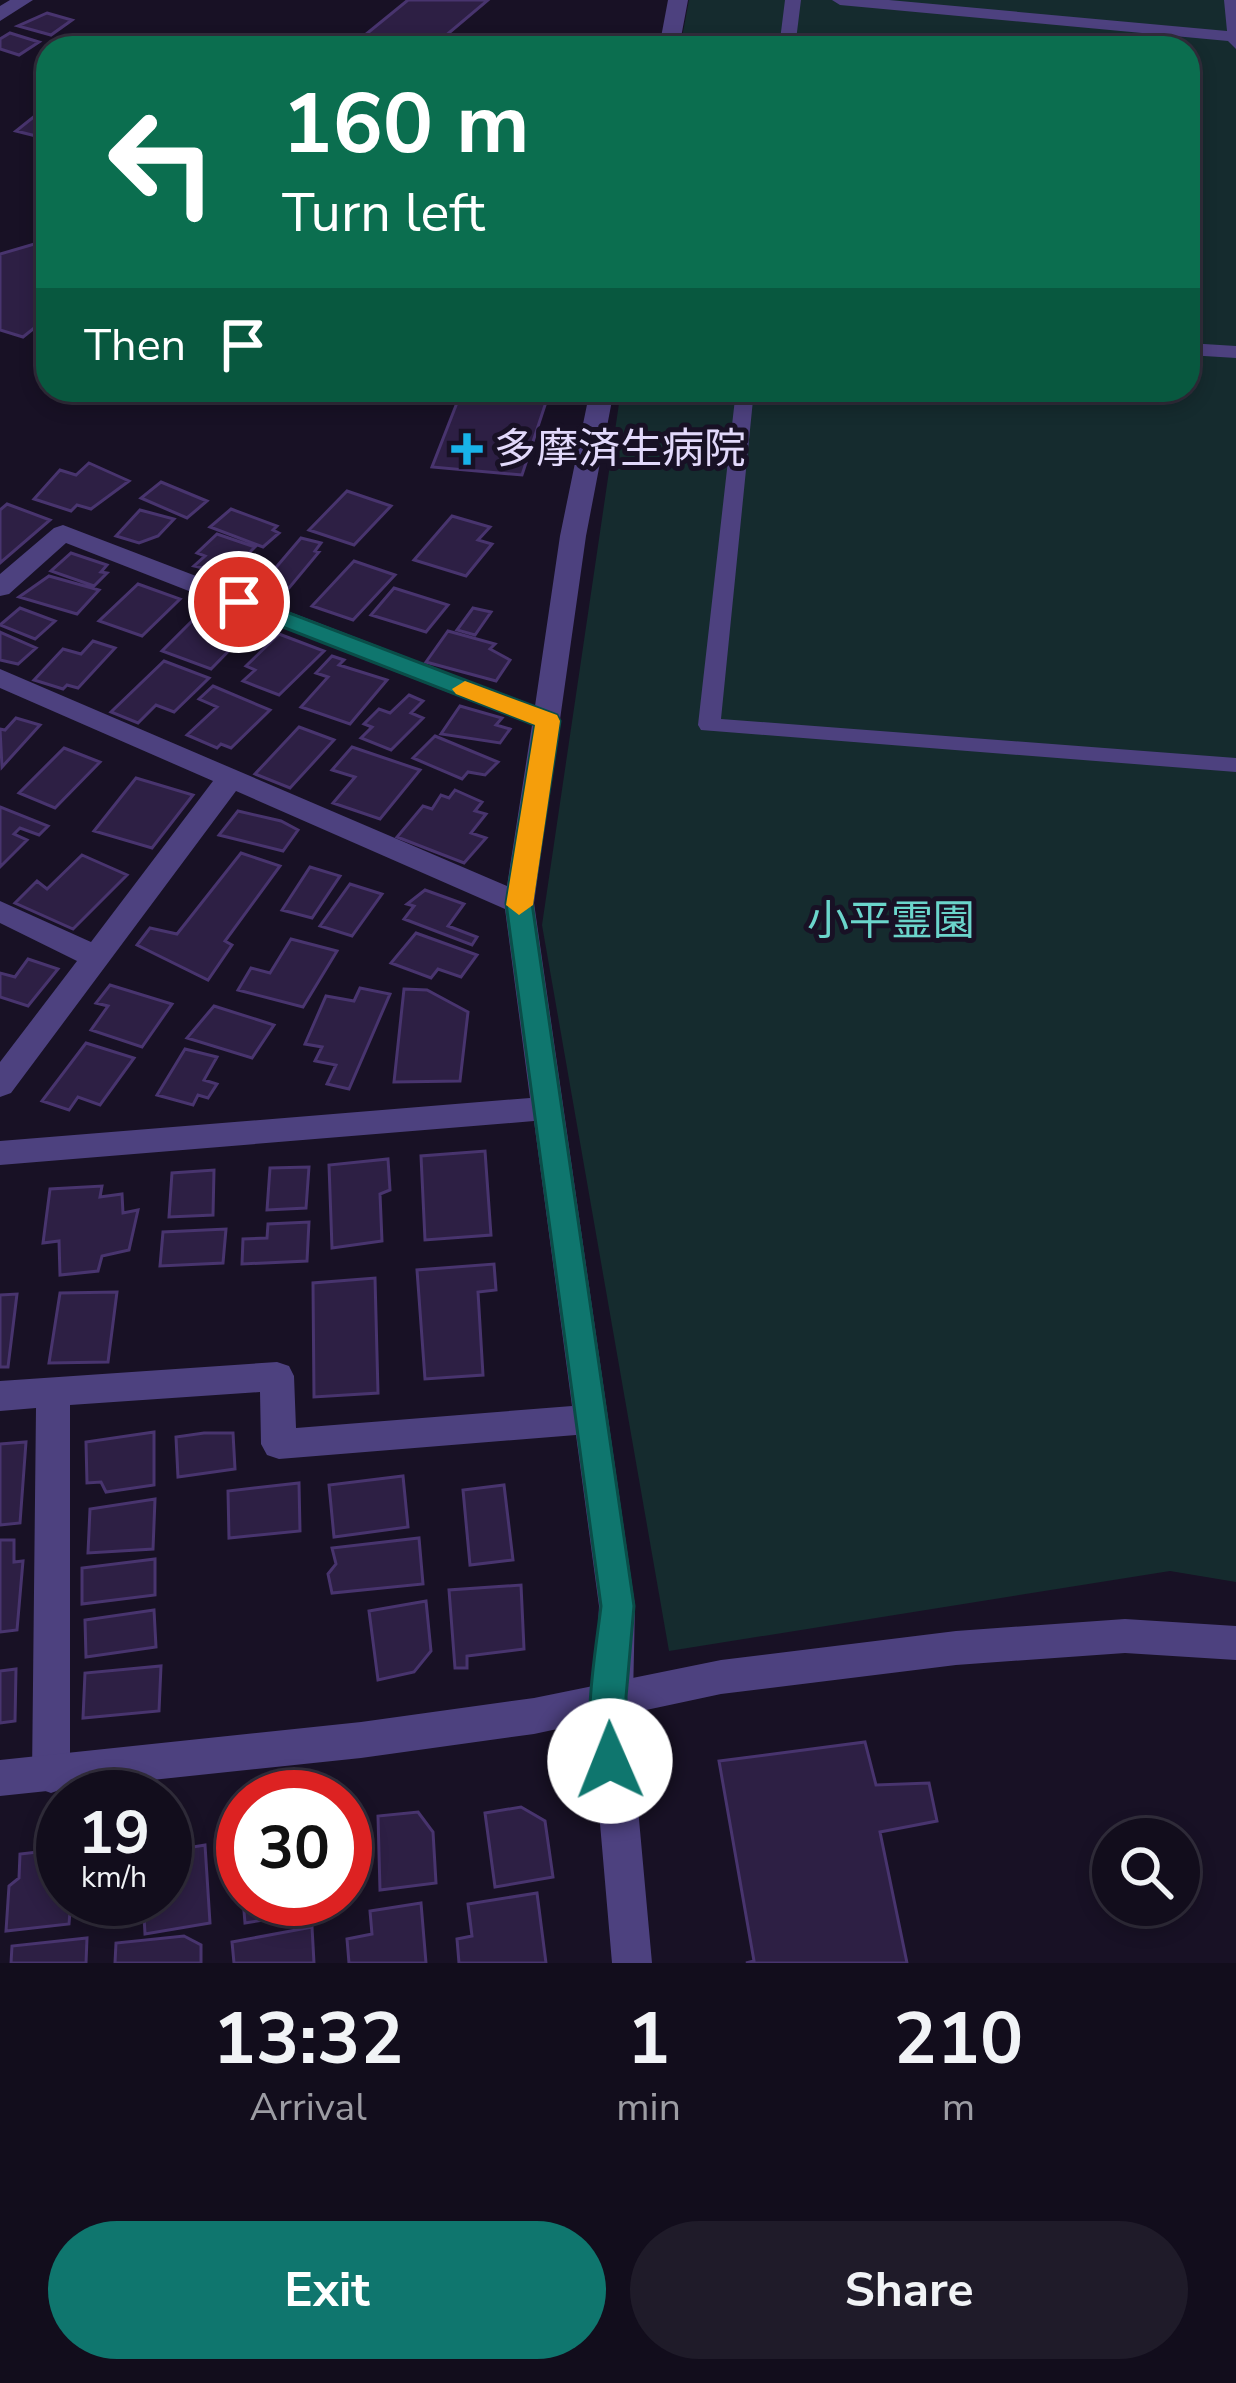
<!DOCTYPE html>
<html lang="en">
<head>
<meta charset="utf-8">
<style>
	body { margin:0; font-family:"Nunito Sans","Noto Sans JP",sans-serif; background:#1f1b29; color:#f1f3f6; height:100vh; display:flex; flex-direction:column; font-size:45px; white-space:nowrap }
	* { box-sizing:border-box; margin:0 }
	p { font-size:39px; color:#9c9ca3 }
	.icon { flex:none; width:66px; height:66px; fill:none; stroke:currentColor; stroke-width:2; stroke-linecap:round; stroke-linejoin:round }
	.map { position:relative; height:1963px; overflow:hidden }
	.details { display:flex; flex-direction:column; background:#120d1c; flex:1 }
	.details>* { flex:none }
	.guide { position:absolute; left:36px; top:36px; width:1164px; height:366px; border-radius:36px; box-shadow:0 6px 18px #0003,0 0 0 3px #312d3b; background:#0b6e4f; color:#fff; overflow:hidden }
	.controls { position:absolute; left:1092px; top:1818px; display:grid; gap:24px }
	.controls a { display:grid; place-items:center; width:108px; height:108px; border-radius:50%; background:#120d1c; box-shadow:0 6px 18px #0003,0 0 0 3px #312d3b; font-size:60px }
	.speed { position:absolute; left:36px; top:1770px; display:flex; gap:24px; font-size:60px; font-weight:700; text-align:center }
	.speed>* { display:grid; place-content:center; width:156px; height:156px; border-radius:50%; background:#120d1c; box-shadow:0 6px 18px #0003,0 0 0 3px #312d3b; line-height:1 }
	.speed small { font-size:30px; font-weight:400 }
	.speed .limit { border:18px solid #d22; background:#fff; color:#111 }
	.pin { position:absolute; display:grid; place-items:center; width:102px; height:102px; color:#fff; margin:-51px; border:6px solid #fff; border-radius:50%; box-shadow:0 3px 12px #0007 }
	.me { position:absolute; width:132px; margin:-66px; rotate:359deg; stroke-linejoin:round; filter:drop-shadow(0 0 9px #0008) }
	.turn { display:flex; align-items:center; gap:42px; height:252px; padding:0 48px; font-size:54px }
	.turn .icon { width:156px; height:156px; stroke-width:2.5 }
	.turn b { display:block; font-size:84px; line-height:102px }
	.then { display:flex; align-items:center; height:114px; padding:0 48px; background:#0003; gap:24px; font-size:45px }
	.eta { display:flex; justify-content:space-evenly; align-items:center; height:204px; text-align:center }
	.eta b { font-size:72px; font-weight:700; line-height:84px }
	.button { display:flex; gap:24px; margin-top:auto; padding:24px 48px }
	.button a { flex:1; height:138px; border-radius:72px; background:#0f766e; color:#fff; font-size:48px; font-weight:700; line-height:138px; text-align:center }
	.button a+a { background:#1f1b29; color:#f1f3f6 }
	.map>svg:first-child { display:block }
	.green { fill:#152b2e }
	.building { fill:#2d1f44; stroke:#48346e; stroke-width:3 }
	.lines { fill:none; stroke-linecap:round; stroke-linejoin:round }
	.service { fill:#4d417f; fill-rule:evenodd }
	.minor { fill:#4d417f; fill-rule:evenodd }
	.tertiary { fill:#4d417f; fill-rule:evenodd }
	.route { fill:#0f766e; stroke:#0a4d48; stroke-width:3 }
	.slow { fill:#f59e0b }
	.poi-dot { fill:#18b3e9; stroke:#181125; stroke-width:4.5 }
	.labels { text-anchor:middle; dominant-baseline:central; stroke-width:10; stroke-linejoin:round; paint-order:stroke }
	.poi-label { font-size:42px; fill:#e2d9fb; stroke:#181125; text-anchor:start }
	.park-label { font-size:42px; fill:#6bd5cb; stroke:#181125 }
</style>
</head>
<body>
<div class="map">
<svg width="1236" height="1963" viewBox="0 0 1236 1963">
	<rect width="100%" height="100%" fill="#181125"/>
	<path class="green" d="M689,0H1236V1582L1170,1571L669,1651L542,925L621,390H1188V48H680Z"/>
	<path class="building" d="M408,0H488L431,48H349Z
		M47,13L72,20L51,35L18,26Z
		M10,33L39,42L19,55L0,49V39Z
		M36,115L48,116V139L16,131Z
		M48,240V255L41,259L48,261V317L23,337L0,330V254Z
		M462,390H550L522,475L432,467Z
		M89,463L129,481L91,509L77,505L71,511L34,499L60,470L76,475Z
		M161,482L207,501L187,518L141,498Z
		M347,491L391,506L354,545L309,530Z
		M7,504L50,520L0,563V510Z
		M231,509L277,526L273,530L279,533L263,547L210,527Z
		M140,510L174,519L158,536L139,543L116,536Z
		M452,516L490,527L478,540L492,544L466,576L414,560Z
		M217,534L255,547L228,574L194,566L205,556L197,553Z
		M301,538L321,543L315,551L319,552L289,588L261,585Z
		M71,553L107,565L101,572L107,573L94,586L51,571Z
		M354,561L395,575L353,620L312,606Z
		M49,576L99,590L77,614L19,597Z
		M138,584L180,599L142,636L99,621Z
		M394,588L448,605L426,632L371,615Z
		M20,608L55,621L35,639L0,625Z
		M205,608L246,622L239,629L247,632L211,669L162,651Z
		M473,608L491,612L475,635L457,630Z
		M448,631L495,644L490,649L510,660L496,681L426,662Z
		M0,632L36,648L18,664L0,660Z
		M279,634L324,651L279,695L243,681L255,670L246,666Z
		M93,641L115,648L78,688L67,685L63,689L34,680L63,649L81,654Z
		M332,656L344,660L339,665L387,680L350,724L301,707L328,677L316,673Z
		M164,661L209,678L174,712L156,705L138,723L111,712Z
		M213,686L270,710L231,748L221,744L217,748L187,735L217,707L199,699Z
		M409,695L423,701L411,713L423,718L391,750L361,738L372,727L364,724L379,709L390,713Z
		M460,706L502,718L496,725L510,729L500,743L441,734Z
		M16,718L40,725L2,767L0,729L5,730Z
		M299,727L334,740L290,788L255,774Z
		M435,736L498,762L485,775L468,772L462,779L413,758Z
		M352,747L420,770L380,819L333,803L355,777L332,770Z
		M64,748L100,762L55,808L19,793Z
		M136,778L193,795L152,848L94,831Z
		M455,790L482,802L475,811L486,814L471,833L486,838L464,863L397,837L423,806L432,809L441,795L449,798Z
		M0,807L48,826L39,835L20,828L14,834L27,840L0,867Z
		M238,811L281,821L298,830L283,851L219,835Z
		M241,853L280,866L225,941L232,945L208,980L137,945L150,928L177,934Z
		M82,855L127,875L73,929L15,903L37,881L47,889Z
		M310,867L340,876L312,918L282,910Z
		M350,884L382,894L352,936L320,926Z
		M425,890L464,904L448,926L477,937L472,945L404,919L414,906L407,904Z
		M416,933L477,955L461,977L438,969L431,978L391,963Z
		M291,939L337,951L303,1007L238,990L251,968L270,973Z
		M28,959L58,969L28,1006L0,997V973L15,977Z
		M110,985L172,1004L142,1047L91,1030L108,1006L96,1003Z
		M360,988L390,994L349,1089L327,1084L336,1065L315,1061L322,1047L305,1044L326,996L354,1001Z
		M404,989L427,990L468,1012L460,1081L394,1082Z
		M214,1006L274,1025L252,1058L187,1038Z
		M86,1043L134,1058L100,1105L78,1097L69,1110L42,1101Z
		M185,1049L217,1057L204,1080L217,1084L208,1098L198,1095L193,1105L157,1095Z
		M485,1151L491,1235L425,1240L421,1156Z
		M388,1159L390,1190L380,1194L382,1241L332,1248L329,1165Z
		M309,1167L306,1208L267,1210L270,1168Z
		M214,1170L213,1215L169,1217L172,1173Z
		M102,1186L100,1197L122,1194L123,1213L138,1210L129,1250L102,1256L98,1271L60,1275L59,1241L43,1243L50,1189Z
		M309,1222L307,1261L242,1264L243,1239L267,1238L268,1224Z
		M226,1229L223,1263L160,1266L163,1232Z
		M494,1264L496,1290L478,1292L483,1375L425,1379L417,1270Z
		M375,1278L378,1393L314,1397L313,1283Z
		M117,1292L108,1362L49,1363L60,1293Z
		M17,1294L8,1367H0V1295Z
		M154,1432V1485L106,1492L101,1482L87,1483L86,1442Z
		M204,1433H233L235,1469L178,1477L176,1437Z
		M26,1442L20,1523L0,1525V1444Z
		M403,1476L408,1527L334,1537L329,1485Z
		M299,1483L300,1531L229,1538L228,1491Z
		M504,1485L513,1560L470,1565L463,1490Z
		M155,1499L153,1549L88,1553L90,1509Z
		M419,1538L423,1584L332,1593L328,1574L336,1564L332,1548Z
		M0,1540H14V1562L23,1561L17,1630L0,1632Z
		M155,1559V1595L82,1604V1568Z
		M521,1585L524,1649L467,1656V1668H455L449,1590Z
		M426,1601L431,1651L414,1672L378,1680L369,1611Z
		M154,1610L156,1647L86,1657L85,1620Z
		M161,1666L159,1711L83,1718L85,1673Z
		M16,1669L15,1721L0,1723V1671Z
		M865,1742L876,1785L929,1783L937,1821L880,1832L907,1963H746L754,1961L719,1761Z
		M521,1807L545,1821L553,1877L495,1887L485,1813Z
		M418,1812L433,1832L436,1883L380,1890L378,1816Z
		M181,1834V1849L205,1845L210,1923L145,1934L143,1899H165V1836Z
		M55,1850L54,1867L63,1866V1899H71L69,1924L6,1931L9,1886L19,1878L20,1854Z
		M537,1893L546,1963H459L457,1939L472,1936L468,1904Z
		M243,1899H319L320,1911L245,1923Z
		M421,1903L426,1963H349L347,1939L372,1934L370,1911Z
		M312,1927L314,1963H234L232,1942Z
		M184,1936L201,1945V1963H115L116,1943Z
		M87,1938L86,1963H11L12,1946Z"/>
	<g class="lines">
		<path class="service" d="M785,0H801L795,48H779Z
			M832,0H889L1227,31L1224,0H1236V49L1228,41L840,5Z
			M1188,343L1236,346V358L1188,355Z
			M736,390H754L721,719L1236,758V772L701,730L698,725Z"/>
		<path class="minor" d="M10,0H33L0,21V6Z
			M668,0H688L679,48H659Z
			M590,390H614L586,536L534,903L635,1606L632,1742L652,1963H612L593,1742L599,1606L576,1435L279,1459L267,1455L261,1444L260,1392L70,1405V1775L65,1788L51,1793L37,1788L32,1775L36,1408L0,1411V1381L277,1362L289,1366L294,1376L296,1428L572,1406L534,1121L0,1165V1141L530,1098L505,909L236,791L11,1093L0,1097V1062L77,961L0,923V901L91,942L213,781L0,688V669L507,886L532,725L66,543L9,594L0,596V574L54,528L63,525L535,706L560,536Z"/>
		<path class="tertiary" d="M1125,1619L1236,1626V1660L1125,1653L956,1665L721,1694L534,1734L361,1758L0,1796V1760L361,1722L534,1698L721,1660L956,1631Z"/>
	</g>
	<path class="route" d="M239,594L557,715L560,721L532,903L634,1606L626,1697L628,1761L623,1773L610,1778L598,1773C580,1732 596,1651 601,1606L506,903L535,725L231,607L228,602Z"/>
	<path class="slow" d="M465,681L557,715L560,721L533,905L519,915L506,905L535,725L456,694L452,689Z"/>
	<path class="poi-dot" d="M461 431h12v12h12v12h-12v12h-12v-12h-12v-12h12z"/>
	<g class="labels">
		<g class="poi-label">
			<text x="494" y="449">多摩済生病院</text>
		</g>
		<g class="park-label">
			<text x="891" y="921">小平霊園</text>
		</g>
	</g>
</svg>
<div class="controls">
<a><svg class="icon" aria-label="search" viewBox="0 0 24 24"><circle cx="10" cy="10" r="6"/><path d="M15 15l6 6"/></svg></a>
</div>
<div class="speed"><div>19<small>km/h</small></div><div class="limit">30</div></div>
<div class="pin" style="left:239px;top:602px;background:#d93025"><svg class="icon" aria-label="arrive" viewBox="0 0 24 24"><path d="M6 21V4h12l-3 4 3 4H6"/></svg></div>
<svg class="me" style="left:610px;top:1761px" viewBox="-20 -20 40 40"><circle r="19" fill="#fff"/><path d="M0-13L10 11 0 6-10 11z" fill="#0f766e"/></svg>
<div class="guide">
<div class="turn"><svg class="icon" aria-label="left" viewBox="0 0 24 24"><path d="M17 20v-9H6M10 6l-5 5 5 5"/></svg><div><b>160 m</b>Turn left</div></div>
<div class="then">Then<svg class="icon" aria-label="arrive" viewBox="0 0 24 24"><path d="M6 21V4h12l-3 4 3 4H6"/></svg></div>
</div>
</div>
<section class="details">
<div class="eta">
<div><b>13:32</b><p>Arrival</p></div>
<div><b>1</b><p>min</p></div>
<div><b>210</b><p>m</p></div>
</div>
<div class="button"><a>Exit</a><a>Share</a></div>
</section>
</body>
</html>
